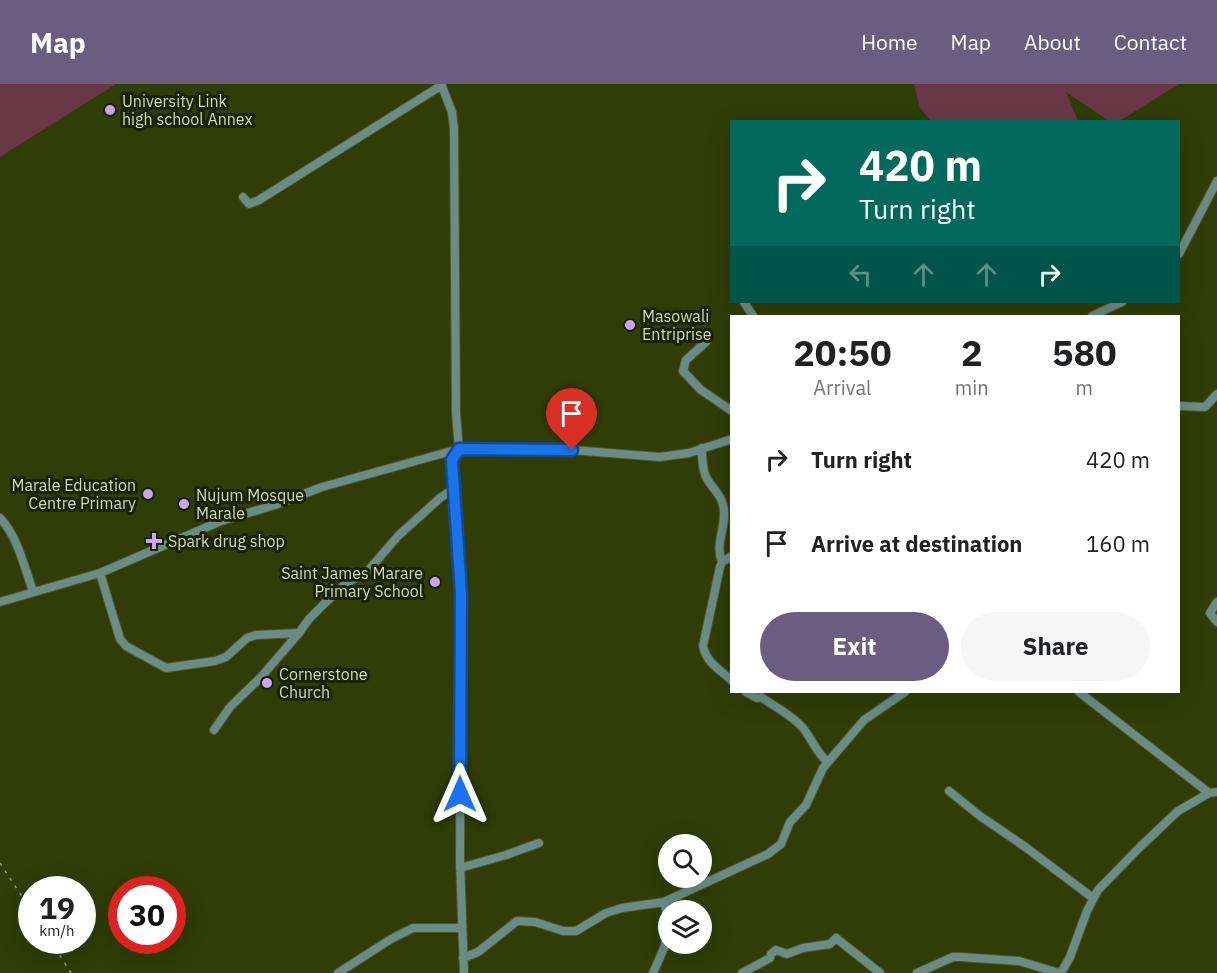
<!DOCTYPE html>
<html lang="en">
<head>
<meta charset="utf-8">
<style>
	body { margin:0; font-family:"IBM Plex Sans",sans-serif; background:#f6f6f6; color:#202124; height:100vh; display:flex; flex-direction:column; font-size:22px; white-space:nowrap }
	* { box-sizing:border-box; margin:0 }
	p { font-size:20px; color:#757577 }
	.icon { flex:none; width:33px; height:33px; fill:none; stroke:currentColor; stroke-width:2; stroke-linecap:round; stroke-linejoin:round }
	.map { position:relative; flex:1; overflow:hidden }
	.sheet { position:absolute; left:730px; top:231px; width:450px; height:378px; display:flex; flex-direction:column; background:#fff; border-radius:0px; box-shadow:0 6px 24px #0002 }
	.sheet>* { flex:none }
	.banner { position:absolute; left:730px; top:36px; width:450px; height:183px; border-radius:0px; box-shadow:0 6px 24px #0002; background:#00695c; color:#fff; overflow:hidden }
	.buttons { position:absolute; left:658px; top:750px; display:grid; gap:12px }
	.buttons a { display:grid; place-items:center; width:54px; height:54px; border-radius:50%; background:#fff; box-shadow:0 6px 24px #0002; font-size:30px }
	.speed { position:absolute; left:18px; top:792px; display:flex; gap:12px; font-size:30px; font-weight:700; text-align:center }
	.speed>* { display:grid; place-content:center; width:78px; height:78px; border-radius:50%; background:#fff; box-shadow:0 6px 24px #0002; line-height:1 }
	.speed small { font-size:15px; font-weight:400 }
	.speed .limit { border:9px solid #d22; background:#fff; color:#111 }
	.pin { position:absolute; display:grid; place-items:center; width:51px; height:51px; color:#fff; margin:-62px -26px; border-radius:50% 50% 50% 0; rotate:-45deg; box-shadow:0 0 6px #0007 }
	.pin .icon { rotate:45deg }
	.me { position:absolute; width:66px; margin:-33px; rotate:0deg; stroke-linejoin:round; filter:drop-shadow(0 0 4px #0008) }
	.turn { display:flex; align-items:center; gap:21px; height:126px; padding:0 30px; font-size:27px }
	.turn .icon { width:78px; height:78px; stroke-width:2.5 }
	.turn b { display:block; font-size:42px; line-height:51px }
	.lanes { display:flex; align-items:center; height:57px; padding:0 30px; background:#0003; justify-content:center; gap:30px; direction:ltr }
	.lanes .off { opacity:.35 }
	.eta { display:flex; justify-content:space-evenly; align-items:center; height:102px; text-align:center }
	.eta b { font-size:36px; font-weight:700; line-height:42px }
	.action { display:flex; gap:12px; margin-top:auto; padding:12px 30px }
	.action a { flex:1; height:69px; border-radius:36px; background:#6a5d80; color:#fff; font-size:24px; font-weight:700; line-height:69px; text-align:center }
	.action a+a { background:#f6f6f6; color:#202124 }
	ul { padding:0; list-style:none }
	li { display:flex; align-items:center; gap:18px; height:84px; padding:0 30px }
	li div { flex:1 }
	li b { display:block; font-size:22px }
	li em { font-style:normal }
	header { display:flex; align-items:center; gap:36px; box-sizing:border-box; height:84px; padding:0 30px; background:#6a5d80; color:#fff }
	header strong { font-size:28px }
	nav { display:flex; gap:33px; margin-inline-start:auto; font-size:21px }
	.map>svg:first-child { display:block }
	.green { fill:#693846 }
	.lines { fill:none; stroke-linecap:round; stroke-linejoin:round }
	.minor-casing { stroke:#4c5926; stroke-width:10 }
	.minor { stroke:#6c8b86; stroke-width:8 }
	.rail { stroke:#94a177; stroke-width:1.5; stroke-dasharray:3 6; stroke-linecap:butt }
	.route-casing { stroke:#114b97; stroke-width:15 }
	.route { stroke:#1a73e8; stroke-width:10 }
	.poi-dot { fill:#c5a7f1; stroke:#1a2206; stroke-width:2 }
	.labels { text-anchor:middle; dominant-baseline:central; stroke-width:6; stroke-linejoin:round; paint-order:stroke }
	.poi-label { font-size:16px; fill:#cdd9b7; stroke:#1a2206; text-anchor:start }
</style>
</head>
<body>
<header>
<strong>Map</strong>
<nav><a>Home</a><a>Map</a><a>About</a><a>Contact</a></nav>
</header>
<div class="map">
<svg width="1217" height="889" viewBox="0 0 1217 889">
	<rect width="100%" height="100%" fill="#303d06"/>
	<path class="green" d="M0,0H116L0,73Z
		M914,0H1179L1118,38L1109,37L1066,8L1078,37H931L920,24Z"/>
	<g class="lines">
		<defs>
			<path id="minor" d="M441,0L452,28L454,45L456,329L459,365L452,376L461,510L460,777L464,889
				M243,113L249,120L259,116L442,1
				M1179,170L1217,97
				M744,218L753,232
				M1092,232L1122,218
				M706,258L686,276L683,287L701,306L732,327
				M1179,322L1205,323L1217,310
				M702,364C702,374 702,384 706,393C711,403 721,410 723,421C728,441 714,459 722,478
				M0,434C18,453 24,483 33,507
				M732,472L722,478L720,483L703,562C706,579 721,586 732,597
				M100,489L120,555L126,562L166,584L215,577L226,573L247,554L256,551L299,549L309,535L323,521L346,499L366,489L398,452L440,414L453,405
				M0,518L100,489L221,437L275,421L322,403L459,365L572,366L660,373L689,369L732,355
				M1217,518L1210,529L1217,538
				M746,608L757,614L761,613C775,623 792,631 803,644C812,655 817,670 828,678
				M1079,608L1209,709L1217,708
				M214,646L230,623L261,593L299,549
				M949,707L980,732L1024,762L1093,814
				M460,784L506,771L539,759
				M664,818L669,838
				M463,874L478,868L517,837L535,838L563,847H576L606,829L622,824L664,818L768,770L781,760L790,738L806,721L823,684L864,636L905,608
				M338,889L391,855L413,844H462
				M653,889L664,864L669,847
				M742,889L770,874L771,870L776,866L787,870L803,864L830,860L836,854L880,889
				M917,889L953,873H961L1019,877L1059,889
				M1061,889L1070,873L1087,827L1098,806L1140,763L1178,727L1209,709"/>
		</defs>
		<use href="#minor" class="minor-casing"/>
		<use href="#minor" class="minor"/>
		<path class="rail" d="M0,779L32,828
			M50,856L71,889"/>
	</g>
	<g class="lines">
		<defs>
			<path id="route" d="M460,710L461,510L452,376L459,365L572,366"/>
		</defs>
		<use href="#route" class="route-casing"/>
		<use href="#route" class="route"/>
	</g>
	<g class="poi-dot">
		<circle cx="110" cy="26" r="6"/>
		<circle cx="630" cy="241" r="6"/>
		<circle cx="148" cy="410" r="6"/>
		<circle cx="184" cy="420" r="6"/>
		<path d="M151 448h6v6h6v6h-6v6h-6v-6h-6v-6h6z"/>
		<circle cx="435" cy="498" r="6"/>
		<circle cx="267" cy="599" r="6"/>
	</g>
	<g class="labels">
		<g class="poi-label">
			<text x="122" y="17">University Link<tspan x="122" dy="18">high school Annex</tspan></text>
			<text x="642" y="232">Masowali<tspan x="642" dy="18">Entriprise</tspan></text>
			<text x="136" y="401" text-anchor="end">Marale Education<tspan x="136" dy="18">Centre Primary</tspan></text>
			<text x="196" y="411">Nujum Mosque<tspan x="196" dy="18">Marale</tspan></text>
			<text x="168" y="457">Spark drug shop</text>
			<text x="423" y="489" text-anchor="end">Saint James Marare<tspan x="423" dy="18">Primary School</tspan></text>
			<text x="279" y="590">Cornerstone<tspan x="279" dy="18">Church</tspan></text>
		</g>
	</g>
</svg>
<div class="buttons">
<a><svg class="icon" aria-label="search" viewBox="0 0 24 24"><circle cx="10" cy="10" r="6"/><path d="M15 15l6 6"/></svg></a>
<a><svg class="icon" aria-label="layers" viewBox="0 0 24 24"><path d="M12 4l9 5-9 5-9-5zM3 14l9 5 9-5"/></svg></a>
</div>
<div class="speed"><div>19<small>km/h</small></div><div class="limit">30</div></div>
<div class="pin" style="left:572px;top:366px;background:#d93025"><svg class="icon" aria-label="arrive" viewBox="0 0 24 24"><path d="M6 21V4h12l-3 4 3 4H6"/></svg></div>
<svg class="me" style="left:460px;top:710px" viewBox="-20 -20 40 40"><path d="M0-17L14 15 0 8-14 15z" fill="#1a73e8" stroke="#fff" stroke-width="4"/></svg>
<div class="banner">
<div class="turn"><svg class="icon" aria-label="right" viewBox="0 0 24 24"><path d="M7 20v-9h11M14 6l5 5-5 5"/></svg><div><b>420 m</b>Turn right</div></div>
<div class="lanes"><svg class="icon off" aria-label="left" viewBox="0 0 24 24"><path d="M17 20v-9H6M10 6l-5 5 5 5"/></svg><svg class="icon off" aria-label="ahead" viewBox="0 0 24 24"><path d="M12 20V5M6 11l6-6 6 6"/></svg><svg class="icon off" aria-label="ahead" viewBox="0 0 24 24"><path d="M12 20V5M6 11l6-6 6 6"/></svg><svg class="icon" aria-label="right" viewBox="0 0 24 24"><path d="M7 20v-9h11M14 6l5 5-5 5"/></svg></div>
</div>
<section class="sheet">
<div class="eta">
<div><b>20:50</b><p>Arrival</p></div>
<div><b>2</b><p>min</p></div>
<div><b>580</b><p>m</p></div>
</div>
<ul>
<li><svg class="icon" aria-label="right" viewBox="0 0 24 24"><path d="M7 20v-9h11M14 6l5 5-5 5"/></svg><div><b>Turn right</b></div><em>420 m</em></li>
<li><svg class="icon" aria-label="arrive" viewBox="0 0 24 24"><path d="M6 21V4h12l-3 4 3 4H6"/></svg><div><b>Arrive at destination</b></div><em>160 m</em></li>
</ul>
<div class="action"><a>Exit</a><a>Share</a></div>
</section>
</div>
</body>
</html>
